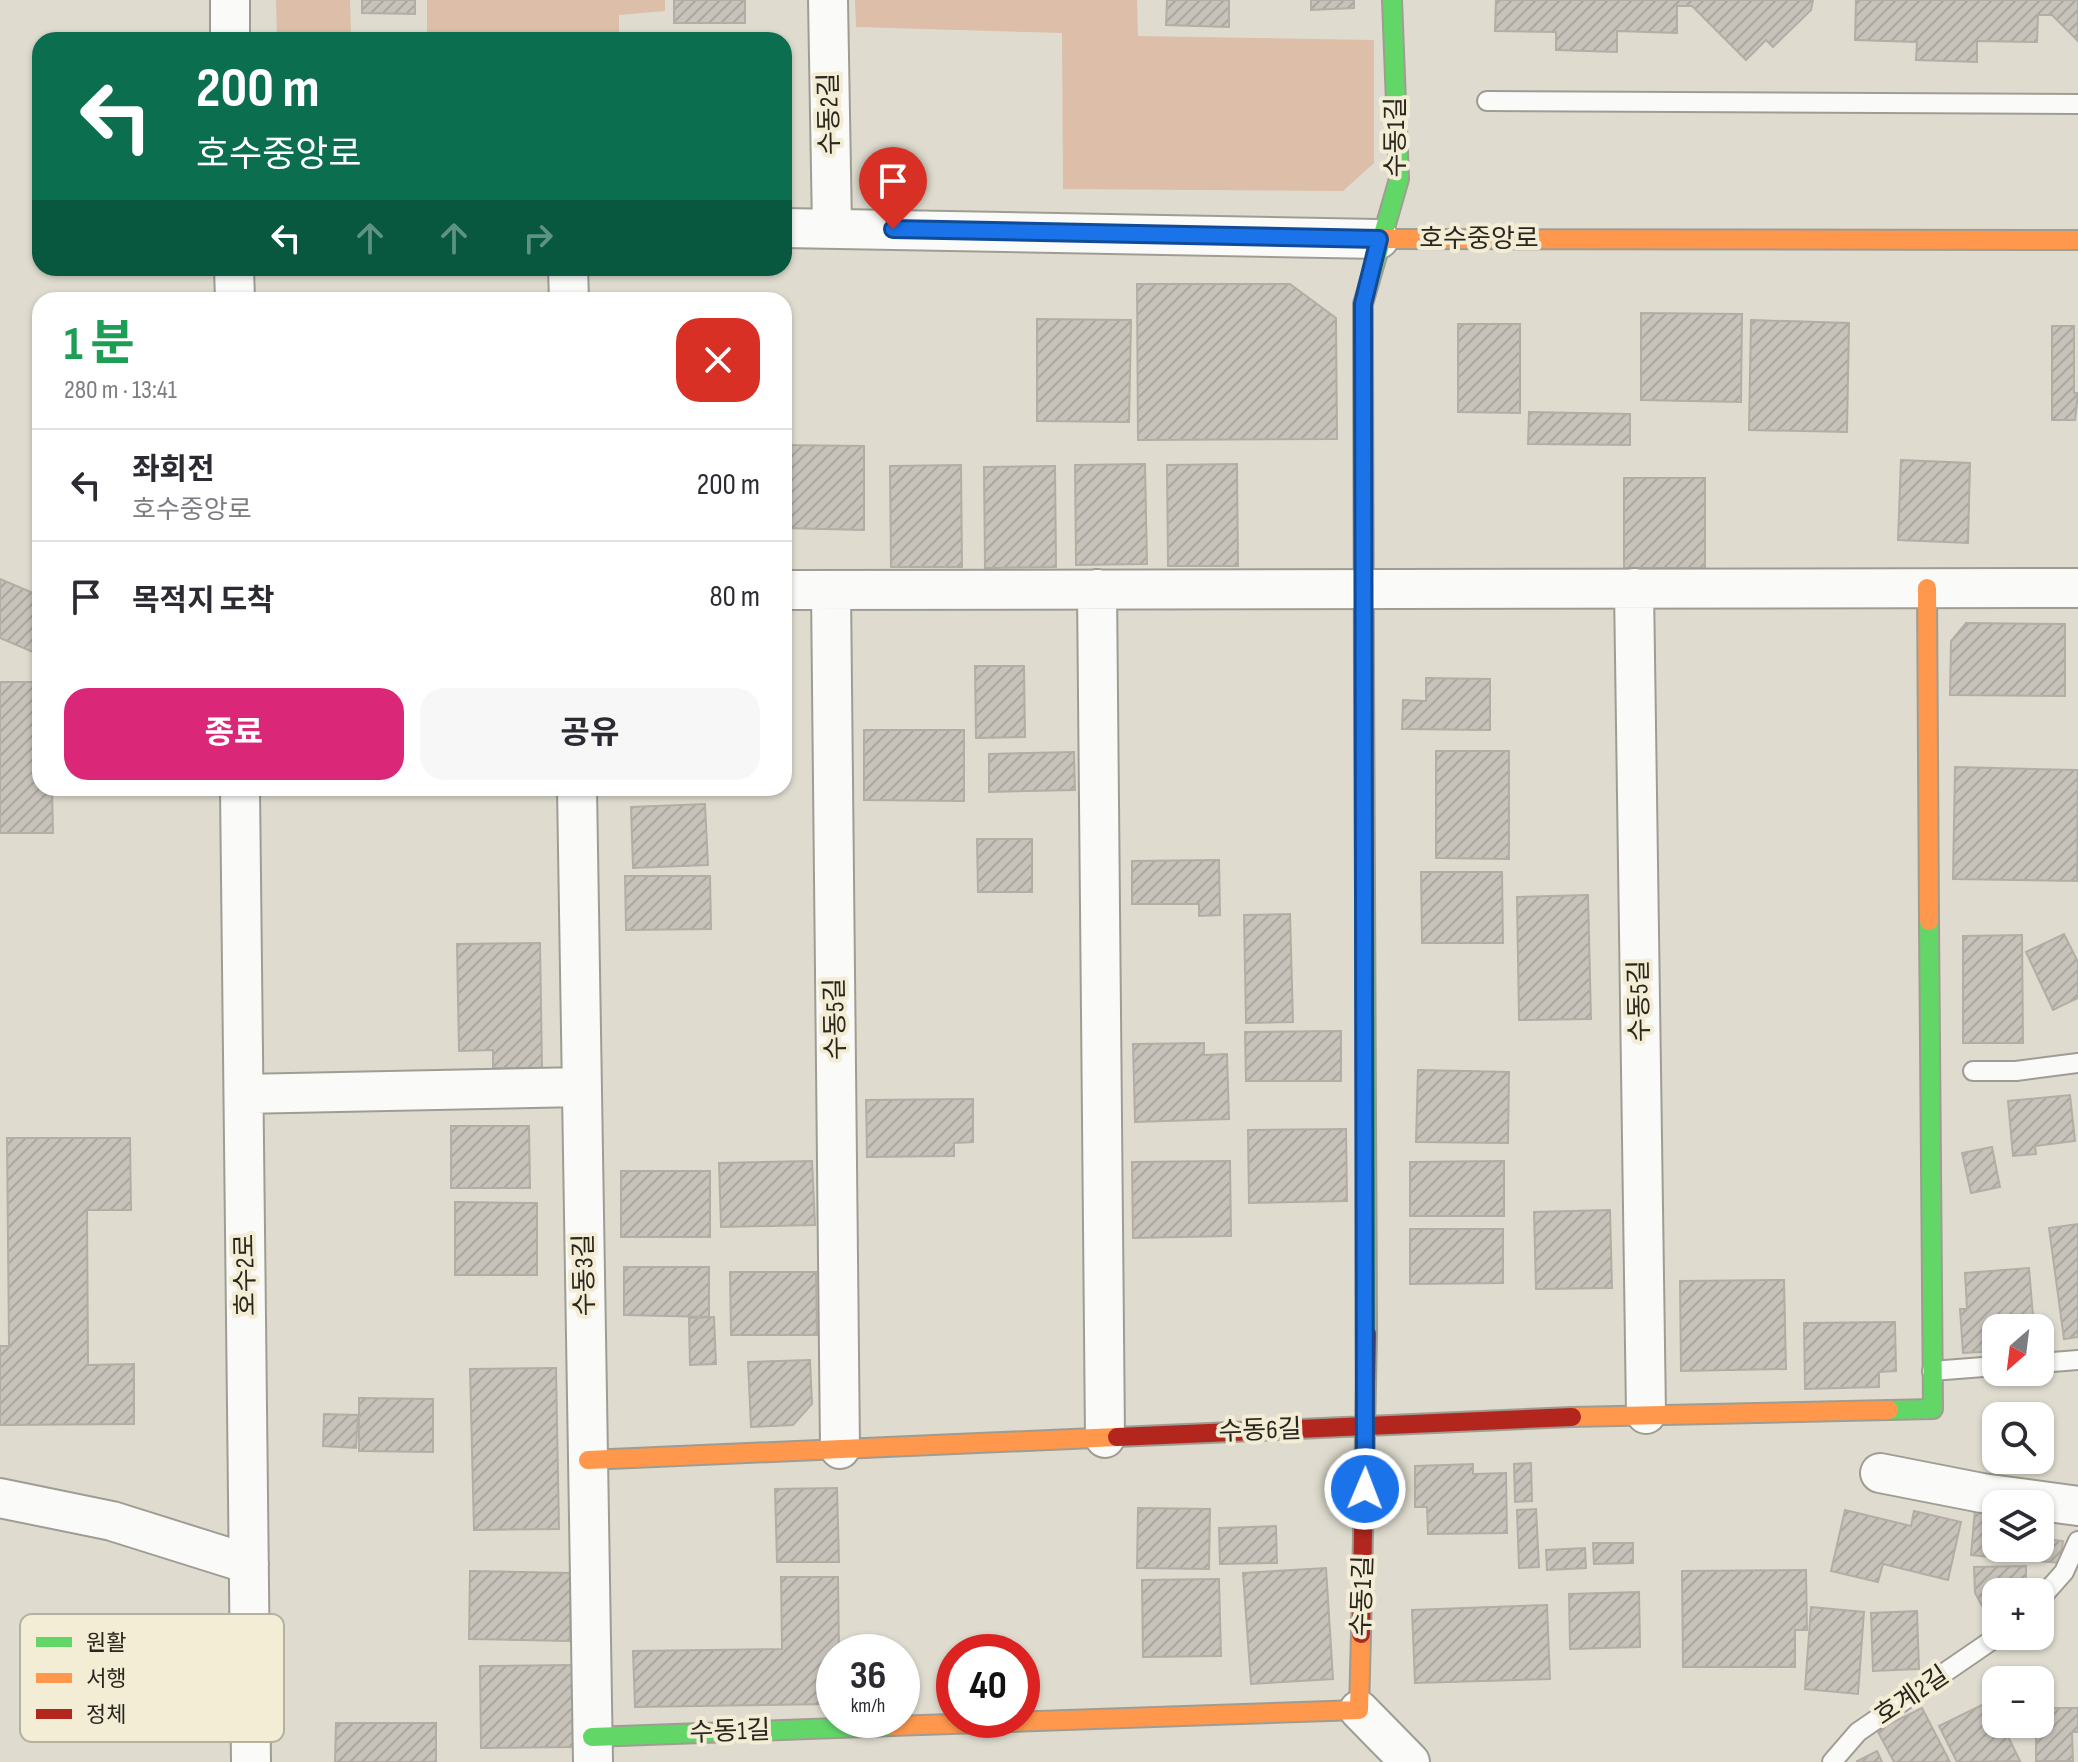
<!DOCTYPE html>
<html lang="ko">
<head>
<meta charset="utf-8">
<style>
	body { margin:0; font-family:"Sofia Sans Condensed","Noto Sans KR",sans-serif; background:#f7f7f7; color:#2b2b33; height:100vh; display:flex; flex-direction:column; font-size:30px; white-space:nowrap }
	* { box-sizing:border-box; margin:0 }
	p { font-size:26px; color:#7c7c81 }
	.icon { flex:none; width:44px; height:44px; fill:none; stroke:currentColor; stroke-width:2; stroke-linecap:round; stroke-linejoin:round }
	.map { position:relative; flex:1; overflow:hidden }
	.side { position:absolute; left:32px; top:292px; width:760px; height:504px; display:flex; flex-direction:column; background:#fff; border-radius:24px; box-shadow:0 2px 6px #0004 }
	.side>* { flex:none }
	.top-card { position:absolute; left:32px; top:32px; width:760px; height:244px; border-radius:24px; box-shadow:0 2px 6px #0004; background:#0b6e4f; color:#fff; overflow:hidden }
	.needle { width:52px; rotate:208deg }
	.fabs { position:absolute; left:1982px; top:1314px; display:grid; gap:16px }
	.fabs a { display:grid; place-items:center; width:72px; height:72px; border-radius:16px; background:#fff; box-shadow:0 2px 6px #0004; font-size:40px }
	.speed { position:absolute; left:816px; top:1634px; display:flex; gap:16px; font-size:40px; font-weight:700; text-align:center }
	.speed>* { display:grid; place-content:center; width:104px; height:104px; border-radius:50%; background:#fff; box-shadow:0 2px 6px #0004; line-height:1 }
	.speed small { font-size:20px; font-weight:400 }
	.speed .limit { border:12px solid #d22; background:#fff; color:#111 }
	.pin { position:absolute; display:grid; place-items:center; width:68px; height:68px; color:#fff; margin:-82px -34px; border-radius:50% 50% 50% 0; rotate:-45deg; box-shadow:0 0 8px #0007 }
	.pin .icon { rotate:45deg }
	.me { position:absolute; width:88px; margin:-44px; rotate:1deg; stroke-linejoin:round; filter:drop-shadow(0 0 6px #0008) }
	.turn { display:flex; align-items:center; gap:28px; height:168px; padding:0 32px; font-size:36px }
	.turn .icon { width:104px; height:104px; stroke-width:2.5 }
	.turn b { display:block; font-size:56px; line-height:68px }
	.lanes { display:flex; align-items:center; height:76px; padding:0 32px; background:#0003; justify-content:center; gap:40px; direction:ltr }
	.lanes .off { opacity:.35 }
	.round { display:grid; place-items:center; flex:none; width:84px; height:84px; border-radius:24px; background:#f7f7f7 }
	.headline { display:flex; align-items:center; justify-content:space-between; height:136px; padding:0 32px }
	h1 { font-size:48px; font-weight:700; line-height:60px; color:#1e9e55 }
	.button { display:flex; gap:16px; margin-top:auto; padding:16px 32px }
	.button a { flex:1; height:92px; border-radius:24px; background:#db2777; color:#fff; font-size:32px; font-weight:700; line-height:92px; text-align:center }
	.button a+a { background:#f7f7f7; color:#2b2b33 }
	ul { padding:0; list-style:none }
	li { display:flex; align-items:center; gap:24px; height:112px; padding:0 32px; border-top:2px solid #e1e1e2 }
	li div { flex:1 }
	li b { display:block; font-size:30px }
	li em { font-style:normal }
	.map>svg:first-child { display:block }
	.grass { fill:#dcbea9 }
	.building { fill:url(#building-hatch); stroke:#b3aea5; stroke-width:2 }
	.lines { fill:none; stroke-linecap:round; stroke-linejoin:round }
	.lane-casing { stroke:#9f9d93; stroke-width:22 }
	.street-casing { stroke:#9f9d93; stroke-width:42 }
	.fast-casing { stroke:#9f9d93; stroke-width:22 }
	.slow-casing { stroke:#9f9d93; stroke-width:22 }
	.jam-casing { stroke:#9f9d93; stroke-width:22 }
	.lane { stroke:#fafaf8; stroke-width:18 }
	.street { stroke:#fafaf8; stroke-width:38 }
	.fast { stroke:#63d668; stroke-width:18 }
	.slow { stroke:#ff974d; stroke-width:18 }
	.jam { stroke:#b3261e; stroke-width:18 }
	.route-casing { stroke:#114b97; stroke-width:20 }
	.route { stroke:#1a73e8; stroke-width:14 }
	.labels { text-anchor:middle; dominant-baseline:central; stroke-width:8; stroke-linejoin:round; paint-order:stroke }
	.street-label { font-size:26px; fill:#29261e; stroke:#f3edd6 }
	.key { fill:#f3edd6; stroke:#b6b19f; stroke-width:2 }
	.key-label { font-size:22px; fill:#29261e }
</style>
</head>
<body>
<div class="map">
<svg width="2078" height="1762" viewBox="0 0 2078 1762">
	<defs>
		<pattern id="building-hatch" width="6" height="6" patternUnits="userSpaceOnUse" patternTransform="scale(2)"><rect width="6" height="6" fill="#c7c2ba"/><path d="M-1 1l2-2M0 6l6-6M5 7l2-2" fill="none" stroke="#aba79f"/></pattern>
	</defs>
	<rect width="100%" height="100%" fill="#dfdccf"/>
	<path class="grass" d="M276,0H350L351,34L427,33V0H665V11L619,15V40H277Z
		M855,0H1137L1138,36L1374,40V163L1343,191L1063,189L1062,33L856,27Z"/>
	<path class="building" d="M362,0H415V14L362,13Z
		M674,0H745V23H674Z
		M1167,0H1229V27L1166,25Z
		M1311,0H1354V8L1311,10Z
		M1496,0H1813L1811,10L1773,47L1766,40L1746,60L1692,6H1677V33L1617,31V52L1556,50V32L1495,31Z
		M1856,0H2078V41L2052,15H2038L2037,42L1977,41V62L1916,60L1917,42L1855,40Z
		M1137,284H1290L1336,318L1337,439L1138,440Z
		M1641,313L1742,314L1741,402L1641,400Z
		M1037,319L1131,320L1129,422L1037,421Z
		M1751,320L1849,323L1847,432L1749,430Z
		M1458,324H1520V413L1458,412Z
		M2052,326H2074V393H2078L2075,420H2052Z
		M1529,412L1630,414V445L1528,444Z
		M784,445L864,446V530L784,528Z
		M1901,460L1970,463L1968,543L1898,540Z
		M1145,464L1147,564L1076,565L1075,465Z
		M1237,464L1238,566H1168L1167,465Z
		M961,465L962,567H891L890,466Z
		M1055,466L1056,567L985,568L984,467Z
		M1624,478H1705V568H1624Z
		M0,579L40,596V655L0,638Z
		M1966,623L2065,624V696L1950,695L1951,641Z
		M975,666H1024L1025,737L976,738Z
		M1426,678L1490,679V730L1402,729L1403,700L1426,701Z
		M0,682H40V788H52L53,833H0Z
		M864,730H964V801L864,800Z
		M1436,751H1509V859L1436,858Z
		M1074,752L1075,790L989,792V754Z
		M1955,767L2078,770L2077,881L1953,879Z
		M705,804L708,865L633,868L631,807Z
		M977,839H1032V892H978Z
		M1219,860L1220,915L1199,916V904H1132V861Z
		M1421,872H1502L1503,943H1422Z
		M625,876H710L711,929L626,930Z
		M1588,895L1591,1019L1519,1020L1517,897Z
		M1290,914L1293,1022L1246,1023L1244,915Z
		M2064,934L2078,962V998L2053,1010L2026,952Z
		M2022,935L2023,1043H1963V936Z
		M540,943L542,1068H493V1050L459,1051L457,944Z
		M1341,1031V1081H1246L1245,1032Z
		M1204,1043V1055L1227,1054L1229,1119L1135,1122L1133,1044Z
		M1418,1070L1509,1072L1508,1143L1416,1142Z
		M2070,1095L2075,1141L2035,1146L2036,1154L2013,1156L2008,1101Z
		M973,1099V1142L954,1143V1156L867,1157L866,1100Z
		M451,1126H529L530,1188H451Z
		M1346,1129L1347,1201L1249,1203L1248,1130Z
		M7,1138H130L131,1210H87L88,1365L134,1364V1424L0,1425V1346H9Z
		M1992,1147L2000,1187L1971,1193L1962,1153Z
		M812,1161L815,1225L721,1227L719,1163Z
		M1230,1161L1231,1236L1133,1238L1132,1162Z
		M1504,1161V1216H1410V1162Z
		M621,1171H710V1237H621Z
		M455,1202L537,1203V1275H455Z
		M1610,1210L1612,1288L1536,1289L1534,1212Z
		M2078,1224V1337L2064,1339L2049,1228Z
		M1410,1229H1503V1283L1410,1284Z
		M624,1267H709V1317L624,1315Z
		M2029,1268L2034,1328H1996V1351L1963,1353L1960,1309H1967L1965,1273Z
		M730,1272H816L817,1335H731Z
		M1784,1280L1786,1369L1681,1371L1680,1281Z
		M714,1317L716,1364L690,1365L689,1318Z
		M1895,1322L1896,1371L1879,1372V1387L1805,1389L1804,1323Z
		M810,1360L812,1404L793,1425L751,1427L748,1362Z
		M556,1368L559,1529L474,1530L470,1369Z
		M359,1398L433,1399V1452L359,1451Z
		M324,1414L358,1415L356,1448L323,1446Z
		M1531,1463L1532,1501L1515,1502L1514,1464Z
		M1473,1464V1474L1506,1473L1507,1533L1428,1534L1427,1507H1415V1466Z
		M837,1488L839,1562H777L775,1489Z
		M1138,1508L1210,1509L1209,1569L1137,1568Z
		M1536,1509L1539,1567L1519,1568L1517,1510Z
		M1975,1509L1996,1511V1548H2040V1515L2049,1516L2046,1539L2063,1541L2060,1563L1971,1555Z
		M1845,1510L1911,1526L1914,1511L1961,1522L1948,1580L1883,1564L1878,1582L1831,1571Z
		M1276,1526L1277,1563L1220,1564L1219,1528Z
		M1593,1543H1633V1563L1594,1564Z
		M1585,1548L1586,1568L1547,1570L1546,1550Z
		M2026,1566V1585L2021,1584V1592H1996V1619L1991,1622L1975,1593L1974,1567Z
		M1326,1568L1333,1679L1251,1684L1243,1573Z
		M1806,1570L1807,1630H1795V1667H1683L1682,1571Z
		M470,1571L571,1573L570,1641L469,1639Z
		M781,1577H838L839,1652H834V1704L635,1707L633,1651L782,1649Z
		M1219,1579L1221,1656L1143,1657L1142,1580Z
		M1639,1592L1640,1647L1570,1649L1569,1594Z
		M1547,1605L1550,1679L1415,1683L1412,1610Z
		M1811,1607L1864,1612L1858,1694L1805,1689Z
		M1917,1611L1919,1669L1873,1671L1871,1613Z
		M572,1665L573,1747L481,1748L480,1666Z
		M1990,1701L1996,1713V1724H2002L2020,1761L1957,1762L1939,1726Z
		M1922,1708L1950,1762H1894L1877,1730Z
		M2040,1708H2078V1732H2072L2073,1761H2036V1724H2040Z
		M336,1723H436V1762H335Z
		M1877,1751L1882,1762H1857V1761Z"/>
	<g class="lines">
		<defs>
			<path id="lane" d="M1487,101L2078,104
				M1973,1071H2016L2078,1063
				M2040,1363L2078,1360
				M1932,1371L1996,1366
				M2040,1599L2064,1572L2078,1541
				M1832,1762L1858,1732L1998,1636"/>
			<path id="street" d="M230,0V40
				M828,0L832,227
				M784,228L1379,239
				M234,268L235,300
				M568,268L569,300
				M1634,588L1646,1414
				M1097,589L1105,1438
				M784,590L2078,588
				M831,590L840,1449
				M240,788L251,1762
				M577,788L593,1762
				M244,1094L582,1087
				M1880,1473L1982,1493L2078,1506
				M0,1498L112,1521L249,1564
				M1359,1710L1410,1762"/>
			<path id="fast" d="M1363,348V304L1399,179L1392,0
				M1364,670L1367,1334
				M1889,1410L1933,1409L1929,921
				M592,1737L892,1726"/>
			<path id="slow" d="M1379,239L2078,240
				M1363,348L1364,670
				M1927,588L1929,921
				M1572,1417L1889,1410
				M588,1460L1117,1437
				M892,1726L1359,1710L1361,1634"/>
			<path id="jam" d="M1117,1437L1572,1417
				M1361,1634L1367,1334"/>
		</defs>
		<use href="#lane" class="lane-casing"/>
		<use href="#street" class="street-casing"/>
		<use href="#fast" class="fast-casing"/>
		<use href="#slow" class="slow-casing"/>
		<use href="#jam" class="jam-casing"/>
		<use href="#lane" class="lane"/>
		<use href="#street" class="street"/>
		<use href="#fast" class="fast"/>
		<use href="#slow" class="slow"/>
		<use href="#jam" class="jam"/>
	</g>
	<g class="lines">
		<defs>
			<path id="route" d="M893,229L1379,239L1363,304L1365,1489"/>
		</defs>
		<use href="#route" class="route-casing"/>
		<use href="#route" class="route"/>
	</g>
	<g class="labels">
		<g class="street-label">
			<text transform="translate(830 114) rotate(-91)">수동2길</text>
			<text transform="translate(1396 137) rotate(-90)">수동1길</text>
			<text x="1479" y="239">호수중앙로</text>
			<text transform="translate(1640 1001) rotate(-91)">수동5길</text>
			<text transform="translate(836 1019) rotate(-91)">수동5길</text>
			<text transform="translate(246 1275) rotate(-91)">호수2로</text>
			<text transform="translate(585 1275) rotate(-91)">수동3길</text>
			<text transform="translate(1260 1431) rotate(-2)">수동6길</text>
			<text transform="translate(1363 1596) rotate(-88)">수동1길</text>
			<text transform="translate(1912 1696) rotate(-34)">호계2길</text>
			<text transform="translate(730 1732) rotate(-2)">수동1길</text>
		</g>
	</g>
	<rect x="20" y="1614" width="264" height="128" rx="12" class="key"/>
	<rect x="36" y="1637" width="36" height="10" fill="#63d668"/>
	<rect x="36" y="1673" width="36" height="10" fill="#ff974d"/>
	<rect x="36" y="1709" width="36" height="10" fill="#b3261e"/>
	<g class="key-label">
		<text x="86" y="1650">원활</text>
		<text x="86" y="1686">서행</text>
		<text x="86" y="1722">정체</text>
	</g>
</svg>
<div class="fabs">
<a><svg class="needle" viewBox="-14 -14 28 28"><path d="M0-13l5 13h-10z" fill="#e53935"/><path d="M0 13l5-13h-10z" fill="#7c7c81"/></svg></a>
<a><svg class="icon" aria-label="search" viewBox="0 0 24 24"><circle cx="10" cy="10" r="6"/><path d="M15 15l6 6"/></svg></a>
<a><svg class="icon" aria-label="layers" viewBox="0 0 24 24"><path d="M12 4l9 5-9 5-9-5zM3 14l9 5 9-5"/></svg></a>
<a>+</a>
<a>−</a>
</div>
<div class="speed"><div>36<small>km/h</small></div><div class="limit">40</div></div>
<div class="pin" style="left:893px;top:229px;background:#d93025"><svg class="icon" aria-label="arrive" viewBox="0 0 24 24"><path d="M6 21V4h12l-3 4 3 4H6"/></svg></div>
<svg class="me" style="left:1365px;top:1489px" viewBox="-20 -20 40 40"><circle r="17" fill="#1a73e8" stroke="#fff" stroke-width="3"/><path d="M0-11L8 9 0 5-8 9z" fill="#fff"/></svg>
<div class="top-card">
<div class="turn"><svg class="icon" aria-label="left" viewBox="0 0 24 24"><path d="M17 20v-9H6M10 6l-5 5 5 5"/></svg><div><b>200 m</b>호수중앙로</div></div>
<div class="lanes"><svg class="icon" aria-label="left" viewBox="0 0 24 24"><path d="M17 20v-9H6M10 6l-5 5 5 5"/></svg><svg class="icon off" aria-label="ahead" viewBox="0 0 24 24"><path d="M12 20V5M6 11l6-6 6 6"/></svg><svg class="icon off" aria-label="ahead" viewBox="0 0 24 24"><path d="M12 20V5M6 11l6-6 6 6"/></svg><svg class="icon off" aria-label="right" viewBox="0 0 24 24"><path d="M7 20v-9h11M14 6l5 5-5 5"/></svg></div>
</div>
<section class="side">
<div class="headline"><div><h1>1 분</h1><p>280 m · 13:41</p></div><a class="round" style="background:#d93025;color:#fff"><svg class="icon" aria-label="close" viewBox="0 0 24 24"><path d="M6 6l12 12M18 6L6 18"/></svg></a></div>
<ul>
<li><svg class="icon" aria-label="left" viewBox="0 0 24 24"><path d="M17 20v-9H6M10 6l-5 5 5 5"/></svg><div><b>좌회전</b><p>호수중앙로</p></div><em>200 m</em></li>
<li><svg class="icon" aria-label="arrive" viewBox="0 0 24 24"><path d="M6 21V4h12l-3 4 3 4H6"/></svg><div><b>목적지 도착</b></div><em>80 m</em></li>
</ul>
<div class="button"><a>종료</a><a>공유</a></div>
</section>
</div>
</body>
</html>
